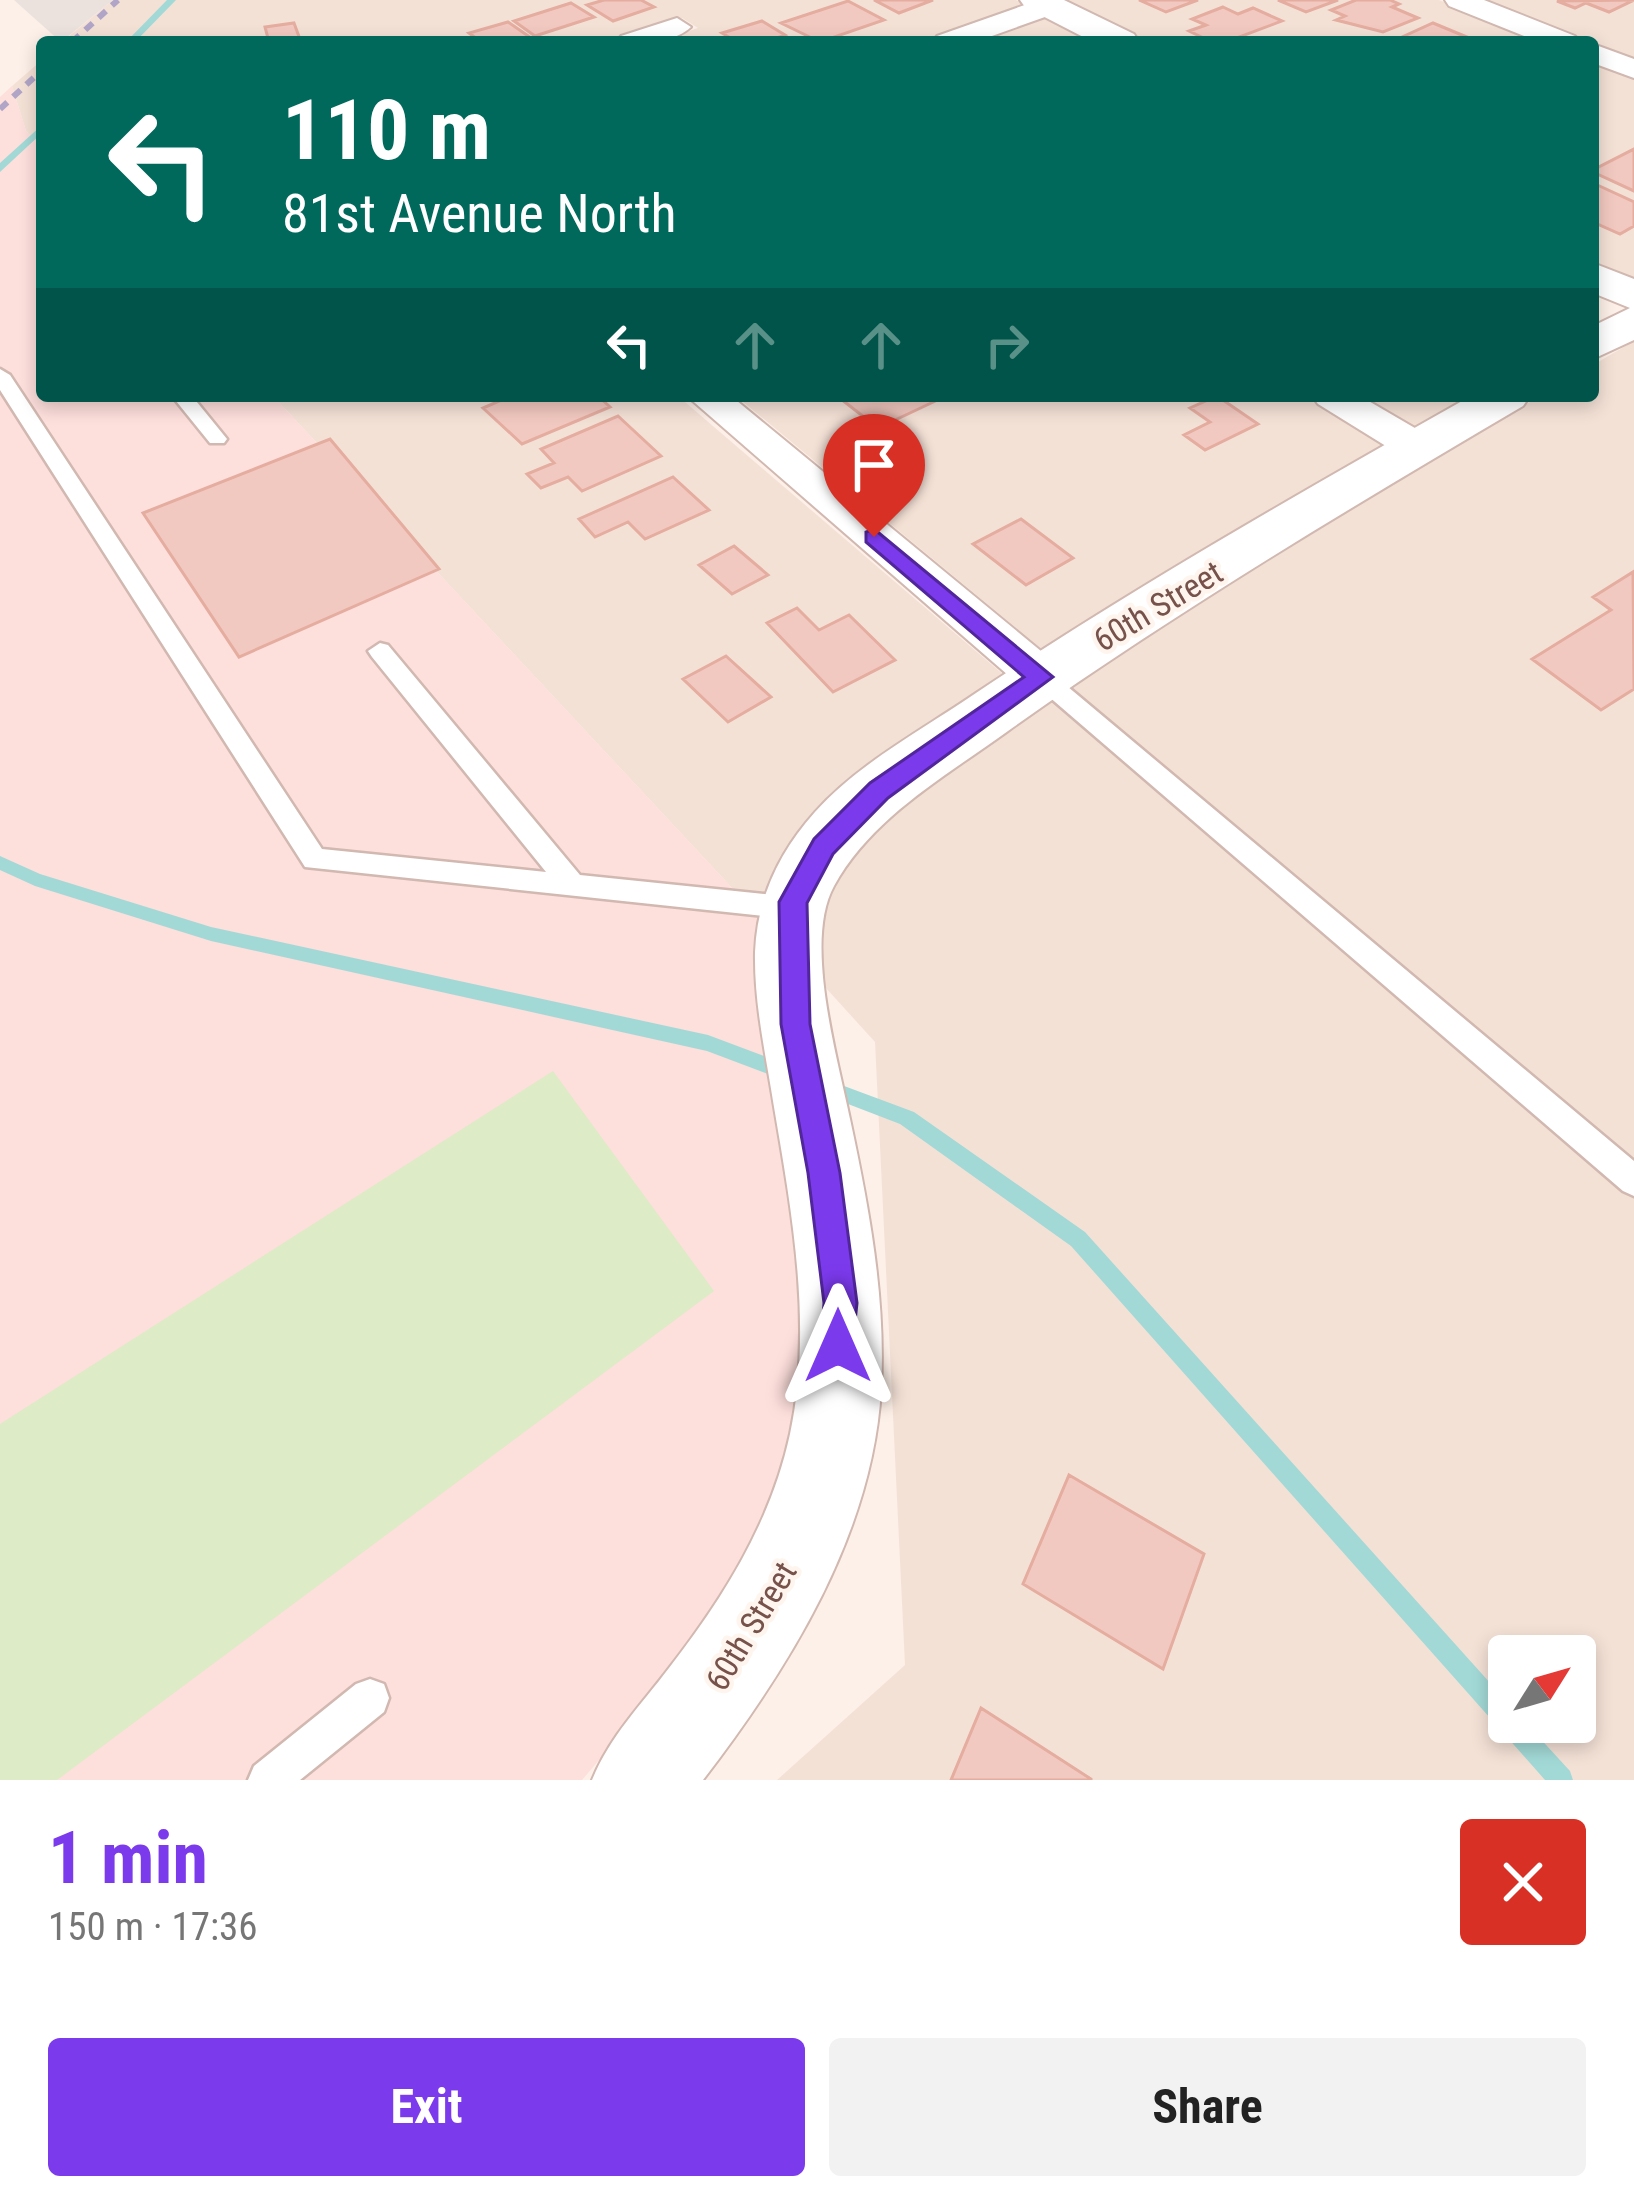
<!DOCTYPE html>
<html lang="en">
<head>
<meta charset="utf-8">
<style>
	body { margin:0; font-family:"Roboto Condensed",sans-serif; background:#f2f2f2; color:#222; height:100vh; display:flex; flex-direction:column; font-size:45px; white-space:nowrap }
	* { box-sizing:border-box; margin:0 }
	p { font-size:39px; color:#767676 }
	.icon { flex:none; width:66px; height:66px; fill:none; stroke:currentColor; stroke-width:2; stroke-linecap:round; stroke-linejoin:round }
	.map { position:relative; height:1780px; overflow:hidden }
	.details { display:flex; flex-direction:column; background:#fff; flex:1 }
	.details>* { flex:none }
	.hud { position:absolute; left:36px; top:36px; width:1563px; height:366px; border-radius:12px; box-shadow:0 6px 18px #0003; background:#00695c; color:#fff; overflow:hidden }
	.needle { width:78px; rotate:53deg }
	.controls { position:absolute; left:1488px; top:1635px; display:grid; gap:24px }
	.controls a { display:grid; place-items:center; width:108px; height:108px; border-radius:12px; background:#fff; box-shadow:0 6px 18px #0003; font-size:60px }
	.pin { position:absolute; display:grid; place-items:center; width:102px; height:102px; color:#fff; margin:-123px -51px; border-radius:50% 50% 50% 0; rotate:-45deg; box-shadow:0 0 12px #0007 }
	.pin .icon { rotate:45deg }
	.me { position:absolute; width:132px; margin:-66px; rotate:0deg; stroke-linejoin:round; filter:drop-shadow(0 0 9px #0008) }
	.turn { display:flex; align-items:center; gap:42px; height:252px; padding:0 48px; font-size:54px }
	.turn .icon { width:156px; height:156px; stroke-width:2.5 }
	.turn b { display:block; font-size:84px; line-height:102px }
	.lanes { display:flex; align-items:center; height:114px; padding:0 48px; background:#0003; justify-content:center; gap:60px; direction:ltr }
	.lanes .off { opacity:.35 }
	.round { display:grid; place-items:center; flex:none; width:126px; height:126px; border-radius:12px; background:#f2f2f2 }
	.headline { display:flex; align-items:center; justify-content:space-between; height:204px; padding:0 48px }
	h1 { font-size:72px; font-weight:700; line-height:90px; color:#7c3aed }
	.primary-button { display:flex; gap:24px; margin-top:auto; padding:24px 48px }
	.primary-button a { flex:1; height:138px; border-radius:12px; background:#7c3aed; color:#fff; font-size:48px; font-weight:700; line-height:138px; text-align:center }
	.primary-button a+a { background:#f2f2f2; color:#222 }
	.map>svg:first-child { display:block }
	.residential { fill:#f4e1d6; fill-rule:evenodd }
	.commercial { fill:#fddfdc }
	.industrial { fill:#ebe2de }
	.green { fill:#ddebc6 }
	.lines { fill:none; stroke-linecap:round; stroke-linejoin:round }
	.stream { fill:#a2d9d6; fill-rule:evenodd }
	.building { fill:#f2c9c0; stroke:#e5aca0; stroke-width:3 }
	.service-casing { stroke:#d1b8b0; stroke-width:5 }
	.minor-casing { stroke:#d1b8b0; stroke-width:4 }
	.tertiary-casing { stroke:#d1b8b0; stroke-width:4 }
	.service { fill:#fff; fill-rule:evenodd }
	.minor { fill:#fff; fill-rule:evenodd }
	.tertiary { fill:#fff; fill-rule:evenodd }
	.rail { stroke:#b1a5c7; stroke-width:6; stroke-dasharray:10 8; stroke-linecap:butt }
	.route { fill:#7c3aed; stroke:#51269a; stroke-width:3 }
	.labels { text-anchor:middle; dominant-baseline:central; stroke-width:9; stroke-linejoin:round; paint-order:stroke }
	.street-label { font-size:33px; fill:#77524b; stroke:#fff5ef }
</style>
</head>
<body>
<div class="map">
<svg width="1634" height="1780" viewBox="0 0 1634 1780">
	<rect width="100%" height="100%" fill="#fdf0e8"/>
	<path class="residential" d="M113,0H1016L1027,5L922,42H655L698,28L682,18L606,42H62Z
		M1057,0H1439L1544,42H1143Z
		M1480,0H1634V61L1593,42Z
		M1047,15L1100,42H972Z
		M42,60V148L26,131L12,86Z
		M1593,62L1634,78V283L1593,263Z
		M1634,341V1780H777L905,1665L875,1042L825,987L823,968L824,905L849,856L900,804L1059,691L1435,458L1540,396H1593V365ZM1509,1656H1575V1722H1509Z
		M273,396H678L1005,676L797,839L765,895L762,920Z
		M736,396H1303L1385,446L1044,651Z
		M1361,396H1471L1415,428Z"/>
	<path class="commercial" d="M12,86L26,131L42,148V396H273L762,920L758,1007L788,1181L803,1308L795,1428L755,1550L693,1650L582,1780H0V97Z"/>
	<path class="industrial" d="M14,0H113L61,42Z"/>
	<path class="green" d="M553,1071L714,1291L57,1780H0V1424Z"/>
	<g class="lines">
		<path class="stream" d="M167,0H176L135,42H126Z
			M42,125V133L0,172V163Z
			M0,856L40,874L211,927L708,1035L793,1067L796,1073L793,1079L787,1081L707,1051L211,941L35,886L0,870Z
			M828,1080L914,1112L1085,1232L1509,1704V1722H1525L1570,1771L1573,1780H1545L1071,1246L900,1124L822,1094L819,1088L822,1082Z"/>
	</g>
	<path class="building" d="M604,0H641L654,7L613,21L587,5Z
		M874,0H933L899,13Z
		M1139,0H1198L1166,12Z
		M1278,0H1338L1306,12Z
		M1356,0H1390L1399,4L1392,7L1418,18L1383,32L1336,20L1345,16L1331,10Z
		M1634,0L1609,12L1586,3L1575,8L1557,1Z
		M848,1L884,20L820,42L781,23Z
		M571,3L594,17L535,36L514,21Z
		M1223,7L1238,14L1253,8L1282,21L1226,42H1212L1189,31L1206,25L1192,19Z
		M762,21L785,35L767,42H737L722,33Z
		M508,22L534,40L481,42L469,33Z
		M294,23L301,42H269L265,27Z
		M1433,23L1474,40L1391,42Z
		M1634,149V191L1593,172V170Z
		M1593,183L1634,202V226L1620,234L1593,222Z
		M511,396H598L610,407L522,444L483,408Z
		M837,396H946L878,428Z
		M1217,396L1258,424L1205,450L1184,435L1210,422L1190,408Z
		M618,416L661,456L582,491L568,477L541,488L527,474L554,463L541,449Z
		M330,439L439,569L239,657L143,513Z
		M673,477L709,510L645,539L628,522L595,537L579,519Z
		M1021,519L1073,558L1026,585L973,544Z
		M734,546L768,575L732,594L699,565Z
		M1633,572L1634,689L1601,710L1532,659L1611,610L1593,597Z
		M797,608L819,630L849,615L895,660L833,692L767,623Z
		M726,656L771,697L728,722L683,679Z
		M1069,1475L1204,1554L1163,1669L1023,1584Z
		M981,1708L1091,1779V1780H951Z"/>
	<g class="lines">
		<defs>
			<path id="service" d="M0,369L10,375L322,849L546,872L372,657L368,651L380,643L388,645L580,875L793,897L803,900L807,908L803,916L793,919L305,867L0,390Z
				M172,396H192L227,439L224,443H210Z
				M1041,668L1049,671L1634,1161V1196L1623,1191L1033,683L1029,677Z
				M370,1679L384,1684L389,1698L384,1712L300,1780H248L254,1766L356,1684Z"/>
			<path id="minor" d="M1039,0H1059L1063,6L1059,12L975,42H932L937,36Z
				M1445,0H1484L1575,36L1580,42H1539L1449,6Z
				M677,18L691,27C671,45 643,42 616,42L621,36Z
				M1593,44L1634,59V78L1593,63Z
				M687,396H731L1058,665L1065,677L1058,689L1041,694L1024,689Z
				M1312,396H1360L1432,438L1438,447L1432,456L1417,460L1402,456L1318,404Z"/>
			<path id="tertiary" d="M1020,0H1064L1134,34L1139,42H1093L1025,7Z
				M1593,263L1634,279V340L1593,359V326L1630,308L1593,293Z
				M1471,396H1530L1523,406C1348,509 1174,613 1008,731C946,776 872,817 834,886C803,942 838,1059 850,1119C869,1208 886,1298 881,1389C873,1534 789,1668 703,1780H592C610,1736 641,1705 669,1668C724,1597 771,1522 790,1434C813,1327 792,1213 774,1107C766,1056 754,1004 755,952C757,899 779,852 815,812C859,763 922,730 976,693C1136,586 1303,491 1471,396Z"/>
		</defs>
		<use href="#service" class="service-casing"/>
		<use href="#minor" class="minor-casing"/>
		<use href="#tertiary" class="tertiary-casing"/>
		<use href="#service" class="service"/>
		<use href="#minor" class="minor"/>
		<use href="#tertiary" class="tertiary"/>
		<path class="rail" d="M72,42L118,0
			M0,109L42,70"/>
	</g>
	<path class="route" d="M874,529L1053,677L888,798L833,854L807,903L810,1024L840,1173L857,1303L851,1358L838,1363L826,1358L821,1346L824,1303L808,1173L781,1024L779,902L814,839L870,783L1024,677L866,542V532Z"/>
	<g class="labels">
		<g class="street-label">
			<text transform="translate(1158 606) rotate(-31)">60th Street</text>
			<text transform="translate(751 1626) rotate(-59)">60th Street</text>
		</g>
	</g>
</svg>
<div class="controls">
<a><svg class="needle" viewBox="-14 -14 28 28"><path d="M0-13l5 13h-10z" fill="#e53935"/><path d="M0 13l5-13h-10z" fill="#767676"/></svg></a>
</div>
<div class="pin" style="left:874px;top:537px;background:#d93025"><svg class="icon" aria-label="arrive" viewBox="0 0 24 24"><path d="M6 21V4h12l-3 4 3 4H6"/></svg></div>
<svg class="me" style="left:838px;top:1346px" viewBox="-20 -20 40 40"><path d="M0-17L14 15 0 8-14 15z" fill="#7c3aed" stroke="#fff" stroke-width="4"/></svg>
<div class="hud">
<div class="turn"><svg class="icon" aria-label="left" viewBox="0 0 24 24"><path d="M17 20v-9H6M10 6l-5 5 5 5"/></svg><div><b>110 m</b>81st Avenue North</div></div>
<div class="lanes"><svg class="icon" aria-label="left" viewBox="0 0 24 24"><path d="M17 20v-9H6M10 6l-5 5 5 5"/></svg><svg class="icon off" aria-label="ahead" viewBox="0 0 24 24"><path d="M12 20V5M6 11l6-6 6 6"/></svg><svg class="icon off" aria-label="ahead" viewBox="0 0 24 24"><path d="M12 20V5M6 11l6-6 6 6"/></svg><svg class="icon off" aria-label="right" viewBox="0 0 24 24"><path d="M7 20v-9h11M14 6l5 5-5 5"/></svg></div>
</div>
</div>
<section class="details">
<div class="headline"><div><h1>1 min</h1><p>150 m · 17:36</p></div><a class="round" style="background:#d93025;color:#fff"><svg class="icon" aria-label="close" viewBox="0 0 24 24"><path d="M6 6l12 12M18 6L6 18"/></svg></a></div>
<div class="primary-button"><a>Exit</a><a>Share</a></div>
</section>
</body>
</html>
